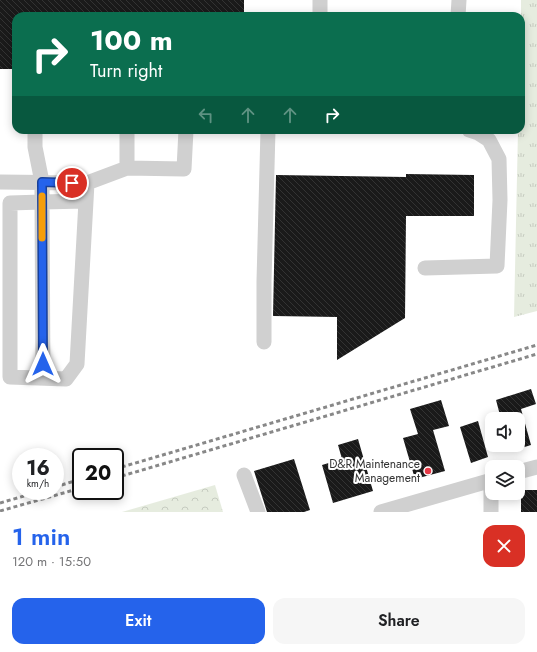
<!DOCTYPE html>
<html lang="en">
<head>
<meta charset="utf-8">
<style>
	body { margin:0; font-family:Jost,sans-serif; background:#f6f6f6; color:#202124; height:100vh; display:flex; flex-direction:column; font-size:15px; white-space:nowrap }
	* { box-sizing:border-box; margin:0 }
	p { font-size:13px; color:#757577 }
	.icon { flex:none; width:22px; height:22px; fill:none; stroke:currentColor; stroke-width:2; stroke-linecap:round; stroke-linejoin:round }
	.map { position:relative; height:512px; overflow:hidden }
	.drawer { display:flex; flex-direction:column; background:#fff; flex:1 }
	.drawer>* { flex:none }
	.banner { position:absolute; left:12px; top:12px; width:513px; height:122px; border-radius:12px; box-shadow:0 2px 10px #0003; background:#0b6e4f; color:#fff; overflow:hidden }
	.fabs { position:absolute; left:485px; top:412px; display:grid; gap:8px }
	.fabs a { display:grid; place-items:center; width:40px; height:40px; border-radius:8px; background:#fff; box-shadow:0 2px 10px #0003; font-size:20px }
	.speed { position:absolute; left:12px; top:448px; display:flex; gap:8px; font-size:20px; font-weight:700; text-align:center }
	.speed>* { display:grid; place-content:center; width:52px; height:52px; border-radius:50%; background:#fff; box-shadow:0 2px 10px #0003; line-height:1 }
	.speed small { font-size:10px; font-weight:400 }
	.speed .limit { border:2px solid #111; border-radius:6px; background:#fff; color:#111 }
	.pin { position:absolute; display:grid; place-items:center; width:34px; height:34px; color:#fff; margin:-17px; border:2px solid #fff; border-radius:50%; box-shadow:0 1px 4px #0007 }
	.me { position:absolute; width:44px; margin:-22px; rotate:0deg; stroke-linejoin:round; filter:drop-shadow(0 0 3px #0008) }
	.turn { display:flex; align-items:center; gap:14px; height:84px; padding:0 12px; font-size:18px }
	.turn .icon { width:52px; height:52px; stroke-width:2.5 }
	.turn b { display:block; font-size:28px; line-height:34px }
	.lanes { display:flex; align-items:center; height:38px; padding:0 12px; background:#0003; justify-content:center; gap:20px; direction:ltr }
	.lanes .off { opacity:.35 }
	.round { display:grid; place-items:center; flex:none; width:42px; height:42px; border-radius:12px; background:#f6f6f6 }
	.headline { display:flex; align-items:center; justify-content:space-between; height:68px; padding:0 12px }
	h1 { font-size:24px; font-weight:600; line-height:30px; color:#2563eb }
	.cta { display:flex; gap:8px; margin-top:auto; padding:8px 12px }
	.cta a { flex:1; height:46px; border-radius:12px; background:#2563eb; color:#fff; font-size:16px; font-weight:600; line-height:46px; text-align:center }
	.cta a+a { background:#f6f6f6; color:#202124 }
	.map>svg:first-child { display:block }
	.grass { fill:url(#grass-tufts) }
	.park { fill:url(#park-crowns) }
	.building { fill:url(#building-back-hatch) }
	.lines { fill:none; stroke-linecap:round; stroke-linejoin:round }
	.minor { stroke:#d0d0d0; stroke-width:15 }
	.rail { stroke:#888; stroke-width:3; stroke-dasharray:4 3; stroke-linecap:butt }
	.route-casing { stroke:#184099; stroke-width:10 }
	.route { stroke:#2563eb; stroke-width:7 }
	.slow { stroke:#f59e0b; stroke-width:7 }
	.poi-dot { fill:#e63946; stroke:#fff; stroke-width:1.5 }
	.labels { text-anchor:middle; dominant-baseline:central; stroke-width:4; stroke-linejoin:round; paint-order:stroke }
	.poi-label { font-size:12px; fill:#333; stroke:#fff; text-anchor:end }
</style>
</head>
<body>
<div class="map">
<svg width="537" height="512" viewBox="0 0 537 512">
	<defs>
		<pattern id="grass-tufts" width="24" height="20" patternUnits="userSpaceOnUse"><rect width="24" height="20" fill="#e6ecdf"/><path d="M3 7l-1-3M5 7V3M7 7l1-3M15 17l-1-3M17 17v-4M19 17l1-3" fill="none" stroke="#c6cbc0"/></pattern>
		<pattern id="park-crowns" width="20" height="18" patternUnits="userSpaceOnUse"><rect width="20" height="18" fill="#e6ecdf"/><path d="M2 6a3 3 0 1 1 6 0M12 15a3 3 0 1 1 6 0" fill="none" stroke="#c6cbc0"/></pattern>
		<pattern id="building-back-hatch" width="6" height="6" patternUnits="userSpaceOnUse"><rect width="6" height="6" fill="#1a1a1a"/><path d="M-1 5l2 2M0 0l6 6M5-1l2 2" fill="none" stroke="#333"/></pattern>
	</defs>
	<rect width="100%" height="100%" fill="#fff"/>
	<path class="grass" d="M521,0H537V311L514,317L518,130H521Z"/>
	<path class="park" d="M215,485L223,512H122Z"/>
	<path class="building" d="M0,0H244V16H16V69H0Z
		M406,174L474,175V216H406L405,318L337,360V317L273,316L276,175L406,177Z
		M531,389L536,404L521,409L531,445L518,449V419H501L496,400Z
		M441,400L449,426L433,430L445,471L415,479L403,438L418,434L410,409Z
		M478,421L488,457L471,463L460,427Z
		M358,439L373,491L333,503L322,465L342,459L338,445Z
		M294,459L310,510L304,512H267L254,471Z
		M521,490H537V512H521Z"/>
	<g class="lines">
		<path class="minor" d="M320,16V0
			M458,16L459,0
			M35,130V147L42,182V202L10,203V377L66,379L77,364L87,183
			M127,168L184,169L186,130
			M0,182L87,183L127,168V130
			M425,268L497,266L500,200L499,159L489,140L478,133L469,130
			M264,342V281L268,130
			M43,378L42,202L85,201
			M518,472L537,467
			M244,475L258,512
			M381,512L492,480
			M491,512V480"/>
		<path class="rail" d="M115,469L537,345
			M115,478L537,354
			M55,487L81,479
			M0,503L41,491
			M0,511L81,488"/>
	</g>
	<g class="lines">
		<defs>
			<path id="route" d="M43,364L42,182L72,183"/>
		</defs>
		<use href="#route" class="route-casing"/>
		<use href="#route" class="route"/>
		<path class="slow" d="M42,196V238"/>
	</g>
	<circle class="poi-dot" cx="428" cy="471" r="4"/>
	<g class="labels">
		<g class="poi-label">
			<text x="420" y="464">D&amp;R Maintenance<tspan x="420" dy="14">Management</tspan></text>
		</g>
	</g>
</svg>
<div class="fabs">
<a><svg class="icon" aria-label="sound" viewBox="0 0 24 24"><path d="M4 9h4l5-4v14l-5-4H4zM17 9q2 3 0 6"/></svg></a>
<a><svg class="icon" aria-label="layers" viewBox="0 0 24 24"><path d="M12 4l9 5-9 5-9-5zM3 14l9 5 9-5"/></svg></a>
</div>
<div class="speed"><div>16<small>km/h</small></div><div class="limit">20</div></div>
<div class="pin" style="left:72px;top:183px;background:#d93025"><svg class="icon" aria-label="arrive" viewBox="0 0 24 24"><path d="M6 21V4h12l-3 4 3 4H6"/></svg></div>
<svg class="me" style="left:43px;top:364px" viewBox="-20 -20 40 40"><path d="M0-17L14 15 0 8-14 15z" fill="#2563eb" stroke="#fff" stroke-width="4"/></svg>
<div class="banner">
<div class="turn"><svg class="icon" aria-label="right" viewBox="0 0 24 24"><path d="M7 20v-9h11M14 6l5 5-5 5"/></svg><div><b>100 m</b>Turn right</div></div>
<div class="lanes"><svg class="icon off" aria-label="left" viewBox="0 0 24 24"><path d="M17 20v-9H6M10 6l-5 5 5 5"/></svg><svg class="icon off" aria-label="ahead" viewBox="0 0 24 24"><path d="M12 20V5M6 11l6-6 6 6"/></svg><svg class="icon off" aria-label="ahead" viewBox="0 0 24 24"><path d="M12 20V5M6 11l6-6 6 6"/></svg><svg class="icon" aria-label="right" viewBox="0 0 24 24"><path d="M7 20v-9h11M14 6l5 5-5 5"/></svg></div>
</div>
</div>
<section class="drawer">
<div class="headline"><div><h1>1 min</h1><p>120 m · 15:50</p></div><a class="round" style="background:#d93025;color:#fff"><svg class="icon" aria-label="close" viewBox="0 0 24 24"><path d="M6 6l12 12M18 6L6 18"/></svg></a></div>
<div class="cta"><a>Exit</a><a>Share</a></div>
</section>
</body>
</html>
